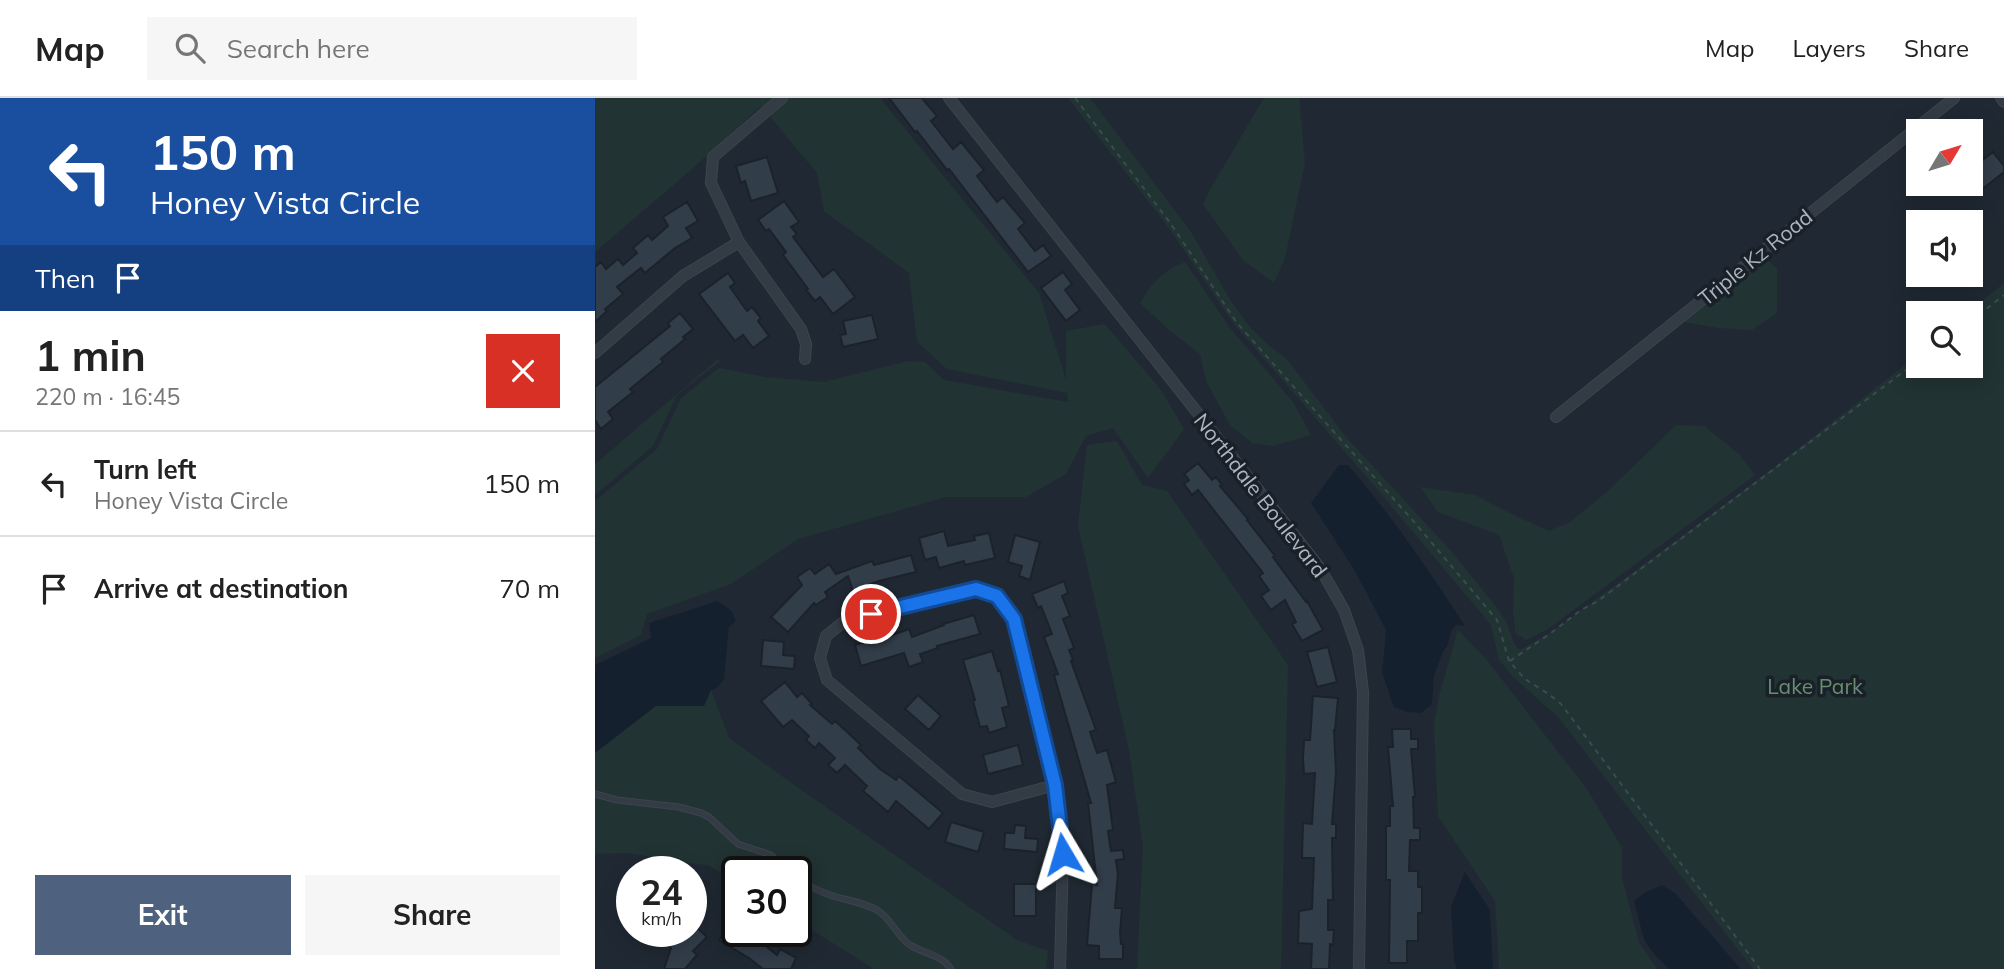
<!DOCTYPE html>
<html lang="en">
<head>
<meta charset="utf-8">
<style>
	body { margin:0; font-family:Mulish,sans-serif; background:#f6f6f6; color:#222; height:100vh; display:flex; flex-direction:column; font-size:26px; white-space:nowrap }
	* { box-sizing:border-box; margin:0 }
	p { font-size:23px; color:#767676 }
	.icon { flex:none; width:38px; height:38px; fill:none; stroke:currentColor; stroke-width:2; stroke-linecap:round; stroke-linejoin:round }
	.map { position:relative; flex:1; overflow:hidden }
	.drawer { display:flex; flex-direction:column; background:#fff; width:595px }
	.drawer>* { flex:none }
	.guide { background:#1a4fa0; color:#fff; overflow:hidden }
	.needle { width:46px; rotate:52deg }
	.controls { position:absolute; left:1311px; top:21px; display:grid; gap:14px }
	.controls a { display:grid; place-items:center; width:77px; height:77px; border-radius:0px; background:#fff; box-shadow:0 4px 18px #0003; font-size:35px }
	.speed { position:absolute; left:21px; top:758px; display:flex; gap:14px; font-size:35px; font-weight:700; text-align:center }
	.speed>* { display:grid; place-content:center; width:91px; height:91px; border-radius:50%; background:#fff; box-shadow:0 4px 18px #0003; line-height:1 }
	.speed small { font-size:18px; font-weight:400 }
	.speed .limit { border:4px solid #111; border-radius:10px; background:#fff; color:#111 }
	.pin { position:absolute; display:grid; place-items:center; width:60px; height:60px; color:#fff; margin:-30px; border:4px solid #fff; border-radius:50%; box-shadow:0 2px 7px #0007 }
	.me { position:absolute; width:77px; margin:-38px; rotate:353deg; stroke-linejoin:round; filter:drop-shadow(0 0 5px #0008) }
	.turn { display:flex; align-items:center; gap:24px; height:147px; padding:0 35px; font-size:32px }
	.turn .icon { width:91px; height:91px; stroke-width:2.5 }
	.turn b { display:block; font-size:49px; line-height:60px }
	.then { display:flex; align-items:center; height:66px; padding:0 35px; background:#0003; gap:14px; font-size:26px }
	.round { display:grid; place-items:center; flex:none; width:74px; height:74px; border-radius:0px; background:#f6f6f6 }
	.head { display:flex; align-items:center; justify-content:space-between; height:119px; padding:0 35px }
	h1 { font-size:42px; font-weight:700; line-height:52px }
	.action { display:flex; gap:14px; margin-top:auto; padding:14px 35px }
	.action a { flex:1; height:80px; border-radius:0px; background:#4e627f; color:#fff; font-size:28px; font-weight:700; line-height:80px; text-align:center }
	.action a+a { background:#f6f6f6; color:#222 }
	ul { padding:0; list-style:none }
	li { display:flex; align-items:center; gap:21px; height:105px; padding:0 35px; border-top:2px solid #e0e0e0 }
	li div { flex:1 }
	li b { display:block; font-size:26px }
	li em { font-style:normal }
	header { display:flex; align-items:center; gap:42px; box-sizing:border-box; height:98px; padding:0 35px; background:#fff; border-bottom:2px solid #e0e0e0 }
	header strong { font-size:33px }
	nav { display:flex; gap:38px; margin-inline-start:auto; font-size:24px }
	.search { width:490px; height:63px; background:#f6f6f6; display:flex; align-items:center; gap:18px; box-sizing:border-box; padding:0 24px; border-radius:0px; color:#767676; font-size:26px }
	main { display:flex; flex:1; min-height:0 }
	.map>svg:first-child { display:block }
	.green { fill:#223334 }
	.water { fill:#15202f }
	.building { fill:#323d4a; stroke:#1b222a; stroke-width:2 }
	.lines { fill:none; stroke-linecap:round; stroke-linejoin:round }
	.lane-casing { stroke:#3d444e; stroke-width:7 }
	.street-casing { stroke:#3d444e; stroke-width:12 }
	.path { stroke:#3a4c4d; stroke-width:2; stroke-dasharray:5 5; stroke-linecap:butt }
	.lane { stroke:#333b44; stroke-width:5 }
	.street { stroke:#333b44; stroke-width:10 }
	.route-casing { stroke:#114b97; stroke-width:18 }
	.route { stroke:#1a73e8; stroke-width:12 }
	.labels { text-anchor:middle; dominant-baseline:central; stroke-width:7; stroke-linejoin:round; paint-order:stroke }
	.street-label { font-size:21px; fill:#adb5c1; stroke:#192028 }
	.park-label { font-size:21px; fill:#678f6f; stroke:#192028 }
</style>
</head>
<body>
<header>
<strong>Map</strong>
<div class="search"><svg class="icon" aria-label="search" viewBox="0 0 24 24"><circle cx="10" cy="10" r="6"/><path d="M15 15l6 6"/></svg>Search here</div>
<nav><a>Map</a><a>Layers</a><a>Share</a></nav>
</header>
<main>
<section class="drawer">
<div class="guide">
<div class="turn"><svg class="icon" aria-label="left" viewBox="0 0 24 24"><path d="M17 20v-9H6M10 6l-5 5 5 5"/></svg><div><b>150 m</b>Honey Vista Circle</div></div>
<div class="then">Then<svg class="icon" aria-label="arrive" viewBox="0 0 24 24"><path d="M6 21V4h12l-3 4 3 4H6"/></svg></div>
</div>
<div class="head"><div><h1>1 min</h1><p>220 m · 16:45</p></div><a class="round" style="background:#d93025;color:#fff"><svg class="icon" aria-label="close" viewBox="0 0 24 24"><path d="M6 6l12 12M18 6L6 18"/></svg></a></div>
<ul>
<li><svg class="icon" aria-label="left" viewBox="0 0 24 24"><path d="M17 20v-9H6M10 6l-5 5 5 5"/></svg><div><b>Turn left</b><p>Honey Vista Circle</p></div><em>150 m</em></li>
<li><svg class="icon" aria-label="arrive" viewBox="0 0 24 24"><path d="M6 21V4h12l-3 4 3 4H6"/></svg><div><b>Arrive at destination</b></div><em>70 m</em></li>
</ul>
<div class="action"><a>Exit</a><a>Share</a></div>
</section>
<div class="map">
<svg width="1409" height="871" viewBox="0 0 1409 871">
	<rect width="100%" height="100%" fill="#202933"/>
	<path class="green" d="M0,0H285L444,195L471,282V233L510,226L566,292L589,331L553,380L518,330L491,338L471,376L431,399H351L203,441L136,486L52,516L46,537L0,560V403L62,351L86,300L124,270L170,279L229,284L313,263L330,264L349,282L473,304L472,295L352,271L322,244L314,175L229,113L222,75L166,8L96,72L0,154Z
		M473,0H495L596,134L634,200L653,227L673,247L691,260L751,339L856,453L899,506L911,523L920,547L925,552L955,535C1079,444 1204,353 1323,256V268H1376V215H1372L1409,185V871H1158L963,619L918,579L904,562L896,527L782,391L639,226L574,130Z
		M669,0H704L710,65L690,160L679,185L648,162L608,106L617,88Z
		M1169,160L1182,170V215L1157,232L1123,230L1089,224Z
		M590,164L635,230L698,304L716,337L678,348L657,345L635,327L611,283L605,256L575,233L545,205C558,184 567,173 590,164Z
		M123,261L125,264L121,266L82,297L58,348L0,397V366Z
		M1081,327L1109,328L1144,356L1160,377L953,531L931,542L922,536L920,533L918,513L919,480L904,437L843,414L825,389L880,397L925,420L954,433L975,424L1014,392Z
		M522,343L547,387L572,393L693,567L686,871H542L548,748L534,652L483,428L492,347Z
		M122,503L136,512L141,523L134,529L129,581L116,592L134,640L202,689L422,842L453,853L451,871H279L201,822V774H142V785L115,768L32,755L0,756V567L56,540L54,525Z
		M863,532L891,561L992,691L1027,750V780L1044,844L1062,871H904L900,803L843,718L839,626L844,598Z"/>
	<path class="water" d="M744,367H753C798,419 833,471 870,528L861,527L857,531L852,548L848,554L839,577L837,606L826,615L812,614L799,609L787,575L791,532L760,473L716,405Z
		M122,503L136,512L141,523L134,529L129,581L122,590L116,592L109,608H61L0,655V567L56,540L54,525Z
		M870,774L895,812L898,871H862L859,862L856,809Z
		M1067,787L1080,795L1146,871H1074L1058,855L1049,842L1039,803L1049,795Z"/>
	<path class="building" d="M294,0H327L342,18L336,23L358,51L366,44L389,72L382,78L402,104L408,99L430,125L423,131L440,153L448,147L456,158L433,174L354,71L352,72L322,33L320,34Z
		M1398,54L1409,68V74L1380,97L1376,92V71Z
		M172,59L183,95L156,103L150,83L146,85L141,68Z
		M189,103L204,124L196,129L202,136L198,139L228,179L239,171L260,199L238,216L225,199L220,203L211,192L213,191L188,157L191,154L174,131L171,133L163,122Z
		M92,104L103,123L91,130L97,140L80,150L50,175L46,170L22,189L28,196L10,211L12,213L0,224V169L6,164L11,171L23,161L28,167L42,155L38,150L53,137L57,142L73,128L68,119Z
		M468,174L477,186L470,192L485,212L471,223L446,190Z
		M133,175L140,185L135,189L152,213L157,209L166,220L163,223L174,238L158,250L148,237L140,243L104,196Z
		M85,215L98,231L88,239L90,241L66,261L68,264L35,291L38,294L13,314L18,321L6,331L0,322V289L75,228L73,225Z
		M277,217L283,241L248,249L245,237L251,236L248,223Z
		M603,365L617,382L621,379L627,387L625,388L653,421L652,422L680,458L678,459L711,504L712,503L728,532L707,543L697,526L701,524L690,502L676,512L666,498L674,492L664,478L668,475L603,392L597,397L589,386L594,382L589,376Z
		M349,433L353,448L380,442L379,438L394,435L400,460L370,467L369,463L344,470L341,459L330,462L324,440Z
		M420,437L445,444L435,482L424,478L427,468L413,464Z
		M316,457L321,474L284,483L258,493L253,478L230,494L233,499L221,507L219,505L193,534L176,519L207,487L202,479L215,470L220,476L234,466L241,476L277,463L279,467Z
		M469,483L473,495L467,498L475,518L468,521L479,550L474,552L478,562L476,563L501,632L495,634L502,655L512,652L521,684L512,687L518,732L513,733L516,753L528,752L529,761L521,762L523,776L520,810H527L525,835L526,846H528V861H504V848L492,847L497,786L502,787L493,705H496L459,577L463,576L449,539L457,536L446,508L443,510L437,496Z
		M379,517L385,536L342,548L343,550L325,556L328,564L314,569L309,555L266,568L260,547L291,538L292,539L314,531L317,539L349,527L348,526Z
		M168,542L189,544L188,557L200,558L199,571L166,568Z
		M733,549L742,584L722,589L712,554Z
		M397,553L403,573L405,572L414,608L407,610L412,629L394,635L392,628L385,629L378,603L380,602L368,562Z
		M190,584L202,599L207,595L217,606L215,607L237,626L240,623L251,633L266,647L263,650L285,671L301,682L304,678L348,715L334,731L301,703L293,714L268,693L272,688L250,667L242,675L233,667L240,660L224,645L220,650L211,642L214,638L197,622L188,629L166,603Z
		M323,597L346,618L334,632L310,611Z
		M718,598L743,600L740,632H739L741,674L737,726H741V740H737L738,802H733V832H739L738,847L735,846L734,871H716L717,846L703,845L704,813L717,811L719,760H707L708,725L717,726L720,675L709,676L708,660L709,642H715Z
		M797,631H816V641H823V651H816L820,699H818L819,730H825V742H815L814,773H823V789H827V815H823V843H812V865H794L795,782H791V728H795V708H798L793,649H798Z
		M423,647L428,667L393,676L388,657Z
		M356,724L389,734L383,754L350,744Z
		M420,727L431,728L430,740L443,741L442,754L409,751L410,735H419Z
		M419,786H441V818H419Z
		M142,812V833H161L158,838L182,857L185,851L201,860L196,871H168L154,860L124,842Z
		M96,824L112,839L98,853L102,857L90,871H69L76,850L68,843L77,833L84,839L90,833H96Z"/>
	<g class="lines">
		<defs>
			<path id="lane" d="M0,696L22,702L84,709L106,715L114,719L143,746L176,757L193,774
				M201,781C212,787 223,793 235,797C250,802 268,804 282,812C296,820 301,837 315,847C329,856 346,856 356,871"/>
			<path id="street" d="M187,0L118,59L116,85L144,144L206,231L211,246L210,261
				M354,0L725,470L749,512L763,552L768,594L764,871
				M1406,0L1409,4
				M0,255L88,178L144,144
				M961,319L1359,0
				M460,687L397,704L367,696L232,582L225,560L231,538L251,522L381,491L402,498L419,521L460,687L468,756L465,871"/>
		</defs>
		<use href="#lane" class="lane-casing"/>
		<use href="#street" class="street-casing"/>
		<path class="path" d="M480,0L576,126L642,225L820,425L902,522L914,563L930,581L955,597L966,606L1165,871
			M1376,223L1409,197
			M915,563L956,535L986,512L1003,503L1323,263"/>
		<use href="#lane" class="lane"/>
		<use href="#street" class="street"/>
	</g>
	<g class="lines">
		<defs>
			<path id="route" d="M276,516L381,491L402,498L419,521L460,687L468,756"/>
		</defs>
		<use href="#route" class="route-casing"/>
		<use href="#route" class="route"/>
	</g>
	<g class="labels">
		<g class="street-label">
			<text transform="translate(1160 159) rotate(-39)">Triple Kz Road</text>
			<text transform="translate(666 397) rotate(52)">Northdale Boulevard</text>
		</g>
		<g class="park-label">
			<text x="1220" y="588">Lake Park</text>
		</g>
	</g>
</svg>
<div class="controls">
<a><svg class="needle" viewBox="-14 -14 28 28"><path d="M0-13l5 13h-10z" fill="#e53935"/><path d="M0 13l5-13h-10z" fill="#767676"/></svg></a>
<a><svg class="icon" aria-label="sound" viewBox="0 0 24 24"><path d="M4 9h4l5-4v14l-5-4H4zM17 9q2 3 0 6"/></svg></a>
<a><svg class="icon" aria-label="search" viewBox="0 0 24 24"><circle cx="10" cy="10" r="6"/><path d="M15 15l6 6"/></svg></a>
</div>
<div class="speed"><div>24<small>km/h</small></div><div class="limit">30</div></div>
<div class="pin" style="left:276px;top:516px;background:#d93025"><svg class="icon" aria-label="arrive" viewBox="0 0 24 24"><path d="M6 21V4h12l-3 4 3 4H6"/></svg></div>
<svg class="me" style="left:468px;top:756px" viewBox="-20 -20 40 40"><path d="M0-17L14 15 0 8-14 15z" fill="#1a73e8" stroke="#fff" stroke-width="4"/></svg>
</div>
</main>
</body>
</html>
